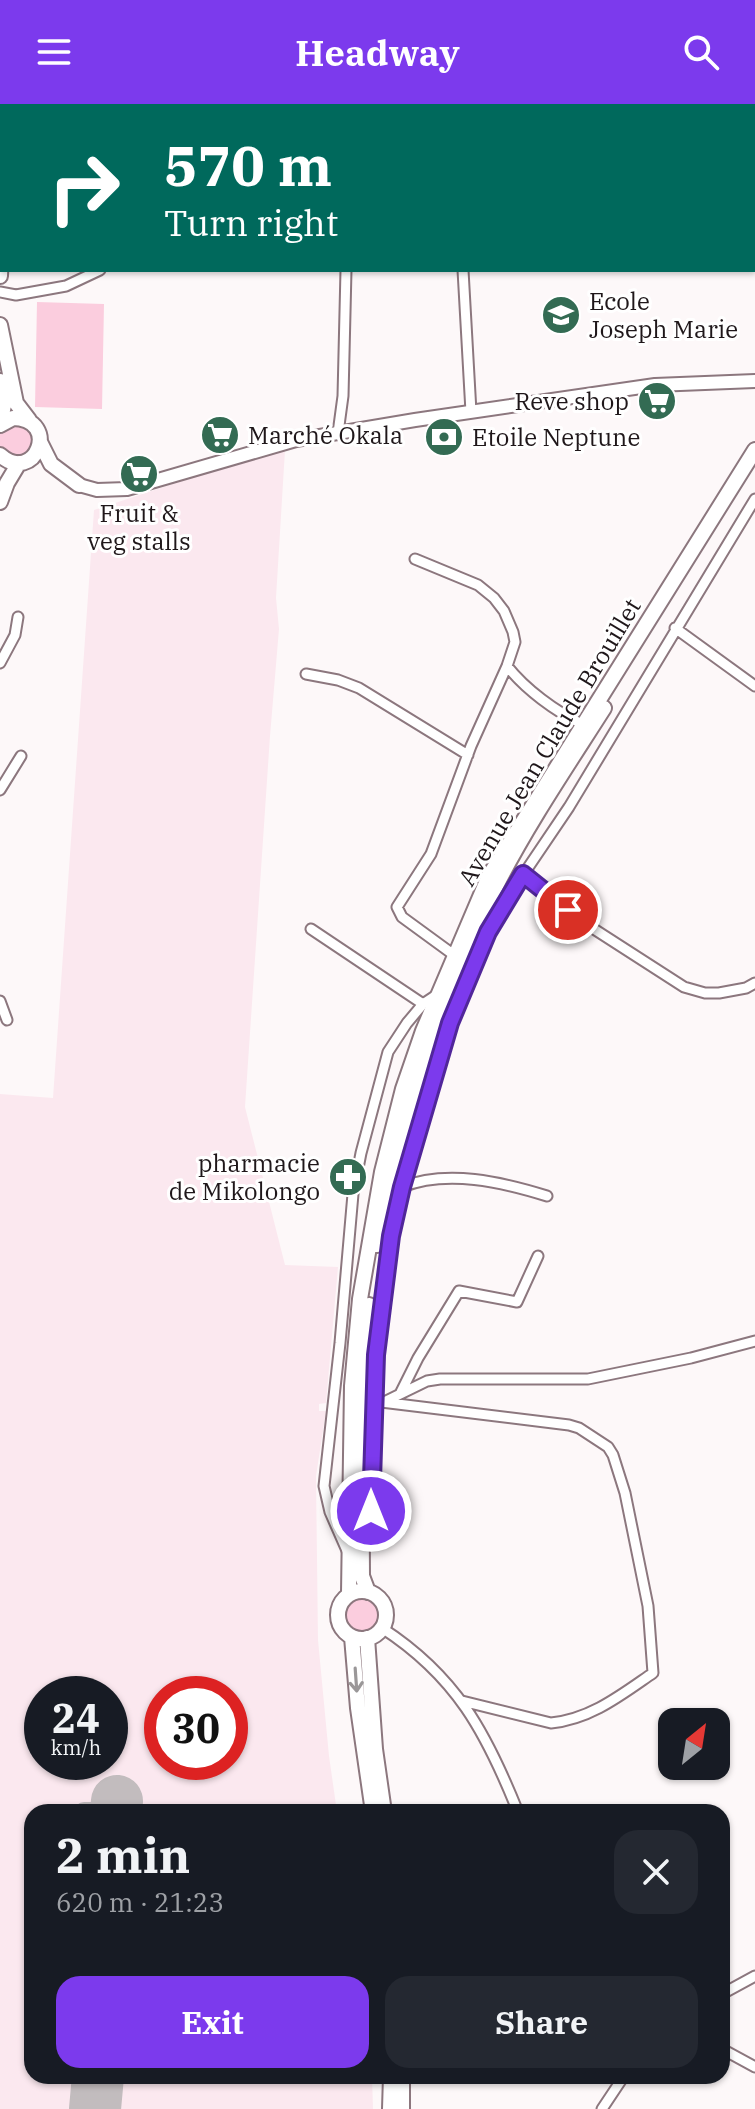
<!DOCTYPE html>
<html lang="en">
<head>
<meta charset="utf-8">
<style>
	body { margin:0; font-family:"IBM Plex Serif",serif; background:#242831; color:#f1f3f6; height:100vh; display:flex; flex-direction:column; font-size:30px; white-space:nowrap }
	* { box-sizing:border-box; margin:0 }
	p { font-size:26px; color:#9ea1a6 }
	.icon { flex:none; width:44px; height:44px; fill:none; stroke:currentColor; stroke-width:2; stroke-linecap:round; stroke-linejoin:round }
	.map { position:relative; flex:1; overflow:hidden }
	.panel { position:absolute; left:24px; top:1700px; width:706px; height:280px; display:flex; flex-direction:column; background:#171b24; border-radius:24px; box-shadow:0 2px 6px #0004 }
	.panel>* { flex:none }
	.top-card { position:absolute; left:0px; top:0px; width:756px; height:168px; box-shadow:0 2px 6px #0004; background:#00695c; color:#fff; overflow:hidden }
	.needle { width:52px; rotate:30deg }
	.fabs { position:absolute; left:658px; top:1604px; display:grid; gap:16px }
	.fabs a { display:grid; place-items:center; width:72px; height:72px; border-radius:16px; background:#171b24; box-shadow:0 2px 6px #0004; font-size:40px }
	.speed { position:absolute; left:24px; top:1572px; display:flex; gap:16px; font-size:40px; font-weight:700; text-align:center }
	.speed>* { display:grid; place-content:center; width:104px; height:104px; border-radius:50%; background:#171b24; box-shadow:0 2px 6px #0004; line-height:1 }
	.speed small { font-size:20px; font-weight:400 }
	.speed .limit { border:12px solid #d22; background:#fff; color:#111 }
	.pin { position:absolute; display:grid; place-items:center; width:68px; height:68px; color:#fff; margin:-34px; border:4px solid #fff; border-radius:50%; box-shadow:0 2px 8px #0007 }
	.me { position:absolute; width:88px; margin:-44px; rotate:0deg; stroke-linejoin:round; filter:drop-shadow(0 0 6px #0008) }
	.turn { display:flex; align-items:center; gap:28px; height:168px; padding:0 32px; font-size:36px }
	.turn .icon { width:104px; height:104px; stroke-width:2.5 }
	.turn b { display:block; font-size:56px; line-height:68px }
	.round { display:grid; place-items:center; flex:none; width:84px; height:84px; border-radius:24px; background:#242831 }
	.overview { display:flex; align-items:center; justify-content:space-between; height:136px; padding:0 32px }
	h1 { font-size:48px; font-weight:700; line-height:60px }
	.cta { display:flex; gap:16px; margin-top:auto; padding:16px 32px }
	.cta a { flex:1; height:92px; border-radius:24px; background:#7c3aed; color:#fff; font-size:32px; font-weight:700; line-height:92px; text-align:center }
	.cta a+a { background:#242831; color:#f1f3f6 }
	header { display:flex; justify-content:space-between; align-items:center; height:104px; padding:0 32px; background:#7c3aed; color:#fff; font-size:36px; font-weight:700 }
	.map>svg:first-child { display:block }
	.built { fill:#fbe8ef; fill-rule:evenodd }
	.green { fill:#fbcdde }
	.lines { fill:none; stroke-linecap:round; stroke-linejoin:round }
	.stream { stroke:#db92af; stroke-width:2 }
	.taxiway { stroke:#c2bcbe; stroke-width:20 }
	.runway { stroke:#c2bcbe; stroke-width:52 }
	.street-casing { stroke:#8c777e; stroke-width:13 }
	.secondary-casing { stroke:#8c777e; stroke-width:16 }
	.primary-casing { stroke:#8c777e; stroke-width:18 }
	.street { stroke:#fff; stroke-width:9 }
	.secondary { stroke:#fff; stroke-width:12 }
	.primary { stroke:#fff; stroke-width:14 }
	.oneway { stroke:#9a9798 }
	.route-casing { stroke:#51269a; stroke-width:20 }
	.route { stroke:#7c3aed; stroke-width:14 }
	.labels { text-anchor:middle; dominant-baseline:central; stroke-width:6; stroke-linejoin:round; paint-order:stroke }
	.poi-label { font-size:24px; fill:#1f171a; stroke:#fff; text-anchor:start }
	.street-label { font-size:24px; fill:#1f171a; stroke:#fff }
</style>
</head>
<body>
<header><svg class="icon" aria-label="menu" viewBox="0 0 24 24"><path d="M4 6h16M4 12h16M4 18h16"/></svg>Headway<svg class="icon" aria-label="search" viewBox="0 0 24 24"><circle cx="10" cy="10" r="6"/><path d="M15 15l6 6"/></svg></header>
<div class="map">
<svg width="755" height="2005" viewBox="0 0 755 2005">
	<rect width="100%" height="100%" fill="#fdf8f9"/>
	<path class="built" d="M285,346L276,494L279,525L270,632L245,1003L285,1161L338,1163L326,1299L319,1300V1307H326L316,1372L318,1536L329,1652L337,1708H32V1972H372L373,2005H0V990L53,994L94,406L224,363ZM42,1590H110V1658H42ZM162,1590H230V1658H162Z"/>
	<path class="green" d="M37,198L104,200L102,305L35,303Z
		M11,319L30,324L34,342L21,355L3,348L0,343V330Z
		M345 1510a17 17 0 1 1 34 0a17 17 0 1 1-34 0Z"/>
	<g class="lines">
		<path class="stream" d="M120,2V0"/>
		<path class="taxiway" d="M84,1708H97"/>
		<path class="runway" d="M116,1708L117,1697
			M95,2005L98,1972"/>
		<defs>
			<path id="street" d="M353,0V2
				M673,0L676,2
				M29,2L30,0
				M181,2V0
				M754,61L755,62
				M463,166L471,308
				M0,188L16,191L66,182L100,166
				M338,329L343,292L346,166
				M415,455L478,481L494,494L504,507L513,528L515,538L507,562L471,642L431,750L397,803L402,813L454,851
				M675,524L755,582
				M0,559L15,531L18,513
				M507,562C525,585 556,608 582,620
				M306,570L338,576L359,584L468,651
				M0,686L21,652
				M523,770L583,818L684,883L705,889H719L746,884L755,879
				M311,825L423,900
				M0,897L7,916
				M402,1083C447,1065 502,1078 547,1092
				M401,1288L418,1254L459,1187L517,1198L538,1152
				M373,1297L569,1321L579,1324L608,1343L613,1351L625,1389L648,1502L653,1569C621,1591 591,1615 551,1619L462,1597
				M384,1298L427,1277L440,1275H588L691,1254L755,1237
				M364,1425L371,1407L376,1251L391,1132L413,1039L450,919L496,811L569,703L755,395
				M348,1449L330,1408L324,1382L340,1239L353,1090L361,1049L388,948L407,919L423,900L438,890
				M382,1524C456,1572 486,1628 518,1708
				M722,1890L755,1872
				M722,1945L755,1963
				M602,2005L624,1972"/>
			<path id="secondary" d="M79,381L97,386L127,385L296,336L415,316L655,281L755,277"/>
			<path id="primary" d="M8,2V0
				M0,172L2,125
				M0,221L16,299L29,316
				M0,277L4,301L0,321
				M0,321L13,314C62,315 35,382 0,351
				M40,338L51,360L79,381
				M0,398L7,379L19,359
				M377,1141C395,1038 428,940 470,844C479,824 486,802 496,782C527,721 567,662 604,604
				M338 1511a24 24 0 1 1 48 0a24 24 0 1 1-48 0Z
				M368,1488L362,1472L361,1302L369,1201
				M349,1489L352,1282L360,1195L382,1068L403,985L423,927L489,772L755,346
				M352,1533L358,1604L373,1708
				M367,1534L375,1645L384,1708
				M390,2005L391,1972
				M402,2005V1972"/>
		</defs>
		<use href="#street" class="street-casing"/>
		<use href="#secondary" class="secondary-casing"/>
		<use href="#primary" class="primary-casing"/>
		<use href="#street" class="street"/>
		<use href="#secondary" class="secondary"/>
		<use href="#primary" class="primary"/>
	</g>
	<defs><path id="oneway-shaft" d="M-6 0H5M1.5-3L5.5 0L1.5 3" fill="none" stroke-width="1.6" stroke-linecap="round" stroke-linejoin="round" transform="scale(2)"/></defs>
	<use class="oneway" href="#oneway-shaft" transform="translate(356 1576) rotate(86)"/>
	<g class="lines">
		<defs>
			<path id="route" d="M371,1407L376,1251L391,1132L402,1083L450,919L488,828L523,770L568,806"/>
		</defs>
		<use href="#route" class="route-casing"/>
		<use href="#route" class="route"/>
	</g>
	<defs>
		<symbol id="school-disc" viewBox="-11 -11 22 22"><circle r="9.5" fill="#336b53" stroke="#fff"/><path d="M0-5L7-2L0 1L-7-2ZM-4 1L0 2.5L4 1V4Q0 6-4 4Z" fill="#fff"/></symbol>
		<symbol id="supermarket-disc" viewBox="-11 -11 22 22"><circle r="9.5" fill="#336b53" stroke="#fff"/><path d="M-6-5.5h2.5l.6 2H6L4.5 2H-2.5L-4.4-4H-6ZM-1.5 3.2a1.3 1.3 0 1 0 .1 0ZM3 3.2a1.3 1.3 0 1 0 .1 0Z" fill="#fff"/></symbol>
		<symbol id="bank-disc" viewBox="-11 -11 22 22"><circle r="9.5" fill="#336b53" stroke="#fff"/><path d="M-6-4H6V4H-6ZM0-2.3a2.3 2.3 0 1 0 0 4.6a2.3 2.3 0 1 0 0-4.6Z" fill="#fff"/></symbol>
		<symbol id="pharmacy-disc" viewBox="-11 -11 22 22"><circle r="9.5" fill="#336b53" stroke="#fff"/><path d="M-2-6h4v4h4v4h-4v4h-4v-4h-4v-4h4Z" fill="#fff"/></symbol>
	</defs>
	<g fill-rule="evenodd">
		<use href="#school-disc" x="539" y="189" width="44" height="44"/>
		<use href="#supermarket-disc" x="635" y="275" width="44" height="44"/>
		<use href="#supermarket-disc" x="198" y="309" width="44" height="44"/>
		<use href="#bank-disc" x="422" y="311" width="44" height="44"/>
		<use href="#supermarket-disc" x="117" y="348" width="44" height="44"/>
		<use href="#pharmacy-disc" x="326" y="1051" width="44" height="44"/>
	</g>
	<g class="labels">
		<g class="poi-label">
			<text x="589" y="197">Ecole<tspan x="589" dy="28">Joseph Marie</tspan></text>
			<text x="629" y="297" text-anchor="end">Reve shop</text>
			<text x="248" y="331">Marché Okala</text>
			<text x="472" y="333">Etoile Neptune</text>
			<text x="139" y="409" text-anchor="middle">Fruit &amp;<tspan x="139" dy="28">veg stalls</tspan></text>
			<text x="320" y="1059" text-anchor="end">pharmacie<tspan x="320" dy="28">de Mikolongo</tspan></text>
		</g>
		<g class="street-label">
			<text transform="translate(549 638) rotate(-59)">Avenue Jean Claude Brouillet</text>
		</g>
	</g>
</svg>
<div class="fabs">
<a><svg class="needle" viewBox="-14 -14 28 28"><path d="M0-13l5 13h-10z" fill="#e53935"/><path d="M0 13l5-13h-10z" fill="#9ea1a6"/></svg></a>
</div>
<div class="speed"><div>24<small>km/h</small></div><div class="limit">30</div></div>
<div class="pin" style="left:568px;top:806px;background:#d93025"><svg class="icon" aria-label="arrive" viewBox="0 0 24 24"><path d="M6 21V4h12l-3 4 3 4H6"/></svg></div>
<svg class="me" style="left:371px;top:1407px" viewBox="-20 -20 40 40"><circle r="17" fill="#7c3aed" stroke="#fff" stroke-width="3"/><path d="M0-11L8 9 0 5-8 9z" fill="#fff"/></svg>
<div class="top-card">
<div class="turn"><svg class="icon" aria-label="right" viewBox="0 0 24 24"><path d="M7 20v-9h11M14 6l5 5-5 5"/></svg><div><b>570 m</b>Turn right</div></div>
</div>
<section class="panel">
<div class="overview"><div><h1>2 min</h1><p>620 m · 21:23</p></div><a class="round"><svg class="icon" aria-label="close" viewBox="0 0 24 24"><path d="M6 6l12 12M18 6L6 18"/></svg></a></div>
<div class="cta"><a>Exit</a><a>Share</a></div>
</section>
</div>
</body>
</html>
